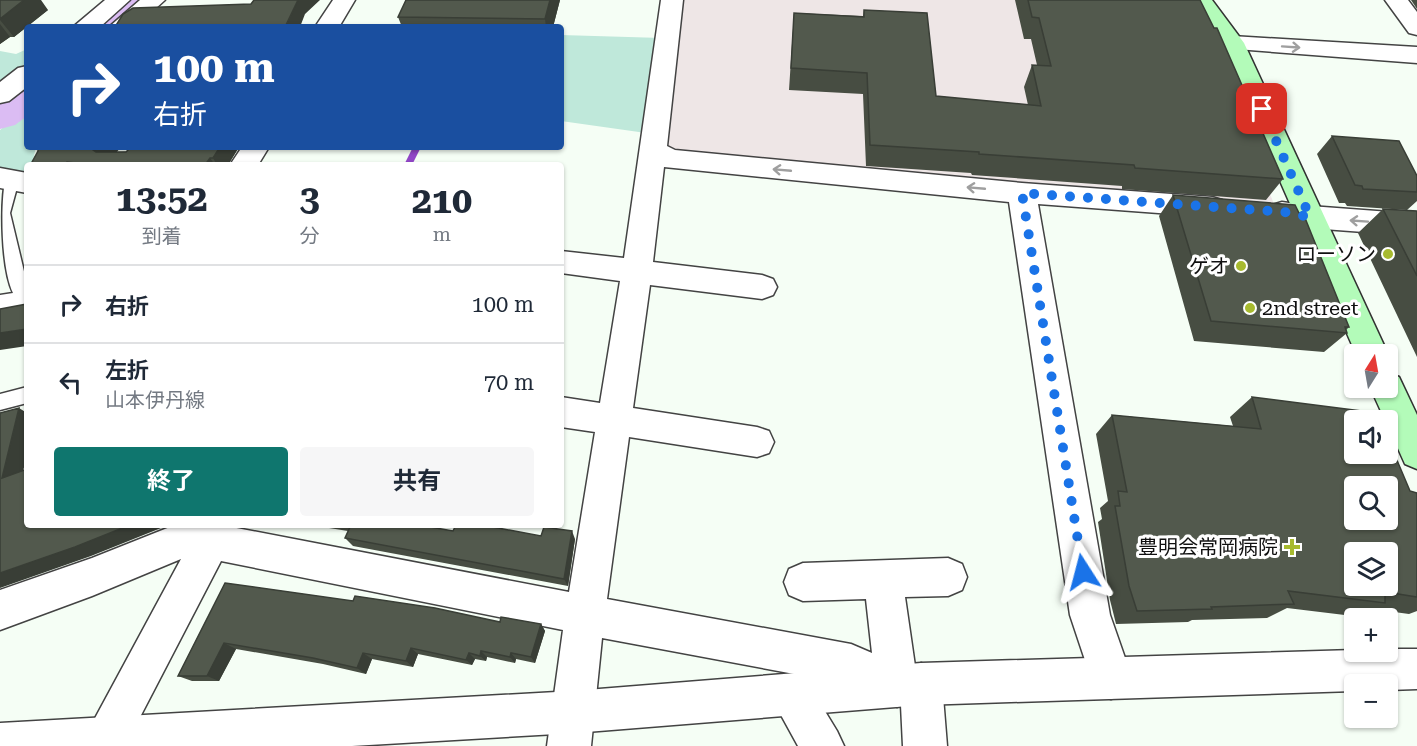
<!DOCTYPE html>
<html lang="ja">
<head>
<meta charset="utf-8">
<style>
	body { margin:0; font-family:"Roboto Serif","Noto Sans JP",serif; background:#f6f6f7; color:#1f2937; height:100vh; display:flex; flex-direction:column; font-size:22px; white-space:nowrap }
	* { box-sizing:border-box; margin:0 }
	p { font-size:20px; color:#747a83 }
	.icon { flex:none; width:33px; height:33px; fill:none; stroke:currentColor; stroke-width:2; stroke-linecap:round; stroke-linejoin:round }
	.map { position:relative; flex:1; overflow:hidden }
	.drawer { position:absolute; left:24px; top:162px; width:540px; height:366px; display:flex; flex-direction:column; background:#fff; border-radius:6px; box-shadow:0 2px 4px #0004 }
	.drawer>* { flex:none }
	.banner { position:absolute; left:24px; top:24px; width:540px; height:126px; border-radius:6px; box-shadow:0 2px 4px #0004; background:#1a4fa0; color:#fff; overflow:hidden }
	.needle { width:39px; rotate:11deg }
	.controls { position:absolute; left:1344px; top:344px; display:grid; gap:12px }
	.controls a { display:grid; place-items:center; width:54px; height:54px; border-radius:6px; background:#fff; box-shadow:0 2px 4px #0004; font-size:30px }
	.pin { position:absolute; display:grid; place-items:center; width:51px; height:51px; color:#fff; margin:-26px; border-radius:12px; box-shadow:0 3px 9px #0006 }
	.me { position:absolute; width:66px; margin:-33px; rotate:351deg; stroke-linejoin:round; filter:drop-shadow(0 0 4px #0008) }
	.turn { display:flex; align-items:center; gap:21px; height:126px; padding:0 30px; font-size:27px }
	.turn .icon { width:78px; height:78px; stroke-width:2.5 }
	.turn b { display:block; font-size:42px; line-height:51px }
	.eta { display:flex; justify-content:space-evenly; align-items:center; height:102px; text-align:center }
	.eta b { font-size:36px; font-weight:700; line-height:42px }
	.button { display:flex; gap:12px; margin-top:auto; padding:12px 30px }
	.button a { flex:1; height:69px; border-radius:6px; background:#0f766e; color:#fff; font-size:24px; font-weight:700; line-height:69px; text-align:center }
	.button a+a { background:#f6f6f7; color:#1f2937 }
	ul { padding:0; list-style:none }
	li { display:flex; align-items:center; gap:18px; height:78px; padding:0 30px; border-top:2px solid #e0e1e3 }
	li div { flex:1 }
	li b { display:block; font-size:22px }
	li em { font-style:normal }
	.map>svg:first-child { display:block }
	.industrial { fill:#eee6e6 }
	.green { fill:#bfe8da }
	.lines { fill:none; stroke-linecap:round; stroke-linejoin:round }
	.stream { fill:#9146c7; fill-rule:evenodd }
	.river { fill:#dbbcf3; fill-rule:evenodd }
	.service-casing { stroke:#434343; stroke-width:3 }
	.minor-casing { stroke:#434343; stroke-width:3 }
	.tertiary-casing { stroke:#434343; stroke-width:3 }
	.secondary-casing { stroke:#323232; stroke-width:3 }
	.service { fill:#fff; fill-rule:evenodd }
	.minor { fill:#fff; fill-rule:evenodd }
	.tertiary { fill:#fff; fill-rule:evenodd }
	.secondary { fill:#b3fbb9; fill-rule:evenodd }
	.wall { fill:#474d42 }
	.shaded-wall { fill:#393e36 }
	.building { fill:#52594d; stroke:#393e36; stroke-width:1.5; fill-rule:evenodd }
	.oneway { stroke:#9f9f9f }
	.route { stroke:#1a73e8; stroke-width:10; stroke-dasharray:0 18 }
	.poi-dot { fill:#a7ba2f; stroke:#fff; stroke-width:2 }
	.labels { text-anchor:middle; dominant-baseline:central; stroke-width:6; stroke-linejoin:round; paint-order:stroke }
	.poi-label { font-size:20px; fill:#101010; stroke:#fff; text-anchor:end }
</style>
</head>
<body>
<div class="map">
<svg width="1417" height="746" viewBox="0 0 1417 746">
	<rect width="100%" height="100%" fill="#f5fef5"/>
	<path class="industrial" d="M683,0H1178L1223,76L1274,204L1021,187L671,154L663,146Z"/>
	<path class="green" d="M561,35L662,38L646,133L561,121Z
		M27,49V66L0,87V51L16,54Z
		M27,107V147H36L32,165H27V178L0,173V130Z"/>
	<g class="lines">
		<path class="stream" d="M413,147H421L412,165H404Z"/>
		<path class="river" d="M116,0H159L154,8L131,27H87L93,19Z
			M27,79V116L15,125L0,129V93L12,83Z"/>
		<defs>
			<path id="service" d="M11,175L16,176L19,180L10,213L27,284V305L0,309V295L13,293C1,268 0,202 6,176Z
				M27,387V403L0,410V394Z"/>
			<path id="minor" d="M105,0H130L100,27H73Z
				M140,0H165L135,27H109Z
				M333,0H355L339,27H315Z
				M661,0H683L667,146L675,150L1022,183L1212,197L1222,200L1226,207L1222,214L1212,217L1038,204L1110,615L1132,678L1126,693L1111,699L1096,693L1070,615L1009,202L664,167L653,262L762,275L773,279L777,287L773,295L762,299L650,285L633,408L757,427L769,431L774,442L769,453L757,457L629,437L607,599L851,644L872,653L866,599L803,601L789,595L784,582L789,569L803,563L948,558L962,564L967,577L962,590L948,596L905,597L915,666L921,663L936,669L942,684L947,746H903L901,705L897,707L848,684L602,638L591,746H547L563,630L221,561L125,746H80L181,559L92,596L0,630V590L92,558L175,525H221L569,592L595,432L561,427V397L600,403L620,281L561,273V251L624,258Z
				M1385,0H1408L1417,12V35L1409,33Z
				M1232,36L1417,47V63L1223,48L1220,43L1223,38Z
				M27,66V87L9,101L0,103V82L18,68Z
				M242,147H269L258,165H230Z
				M0,168L27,173V193L0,188Z
				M1282,202L1310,206L1417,214V236L1310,228L1272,219L1268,212L1272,205Z
				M791,674L806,680L837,731L844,746H798L770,695L776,680Z"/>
			<path id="tertiary" d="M1388,649H1417V689L1388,690V684H1354V691L921,705L574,733L352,746H0V723L574,691L921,663Z"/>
			<path id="secondary" d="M1189,0H1212L1244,43L1388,354V355L1356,354L1220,44Z
				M1388,373L1399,377L1417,415V469L1405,464L1388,426V420H1385L1370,387H1388Z"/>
		</defs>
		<use href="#service" class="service-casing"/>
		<use href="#minor" class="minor-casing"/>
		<use href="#tertiary" class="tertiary-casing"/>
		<use href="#secondary" class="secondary-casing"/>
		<use href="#service" class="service"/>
		<use href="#minor" class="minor"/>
		<use href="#tertiary" class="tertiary"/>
		<use href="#secondary" class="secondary"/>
	</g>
	<path class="wall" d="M0,0L48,10L14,37H10L0,44Z
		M560,0L553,27H402L398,17Z
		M1015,0H1200L1283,179L1266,200L1122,189V186L972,175L971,173L866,166L863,94L789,90L794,13L863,16L864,10L936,96L1028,105L1024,87L1032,65H1037L1031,39H1024Z
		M1411,0H1417V9Z
		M1332,136L1417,176V201L1407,210L1347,206L1345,203H1339L1317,154Z
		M239,147L228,165H32L31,164L117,152Z
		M1173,195L1349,327L1346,330L1347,333L1324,352L1194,341L1159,216Z
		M1383,209L1417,211V357L1358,233Z
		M1252,397L1410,491L1417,493V611L1409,614L1372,609L1353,616L1287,608L1267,618L1192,620L1188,622L1116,624L1110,600L1098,522L1102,519L1100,508L1108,501L1096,434L1112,415L1233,426L1230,417Z
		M310,525H419L453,531L575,539L568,586L353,546L345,538L348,531Z
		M225,583L500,622L541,624L545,631L535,663L516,659L515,663L487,657L486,661L475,659L472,665L418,654L413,667L372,659L366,674L323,664L236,649L219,681H192L178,676Z"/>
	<path class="shaded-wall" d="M24,0H41L48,10L14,37L0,20V19Z
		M298,0H320L305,14L300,27H285Z
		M550,0H560L553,27H546L545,19Z
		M0,24L10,37L0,44Z
		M96,147H121L106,165L93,150Z
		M220,147H239L228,165H217L213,158Z
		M210,158L215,165H205Z
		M27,329V346L0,350V333Z
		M19,408L27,413V455L19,488L2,478Z
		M130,525H160L161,528L91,556L0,588V573Z
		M572,531L575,539L568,586L564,579Z
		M541,624L545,631L535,663L531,657Z
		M224,643L236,649L219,681L207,676Z
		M411,648L418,654L413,667L406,661Z
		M481,651L487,657L486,661L480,656Z
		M363,653L372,659L366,674L357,668Z
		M469,653L475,659L472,665L466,660Z
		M511,653L516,659L515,663L510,657Z"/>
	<path class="building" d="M0,0H24L0,19Z
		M254,0H298L285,27H115L123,14L133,8L251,4Z
		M406,0H550L545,19L398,17Z
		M1028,0H1200L1214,28H1217L1283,179L1135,168L1134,165L979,154V152L870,145L867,73L791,68L794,13L864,17V10L927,13L936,96L1041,106L1032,65L1051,66L1039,18L1032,17Z
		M1332,136L1399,141L1417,176V192L1363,189L1362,186L1355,185Z
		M38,147H96L93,150L96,152H126L131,147H220L213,158H210L205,165H92L67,162L64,165H39L31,164L38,151Z
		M1173,195L1295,205L1299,213H1303L1349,327H1345L1347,333L1211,321Z
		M1383,209L1417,211V276Z
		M27,304V329L0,333V309Z
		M1252,397L1377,413L1380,420H1354V453H1388V439L1410,491L1417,493V597L1385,592V603L1288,591L1294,604L1211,607L1212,609L1137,611L1129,586L1115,506H1120L1118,491L1127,492L1112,415L1261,429ZM1354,486H1388V519H1354ZM1354,552H1388V585H1354Z
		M19,408L2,478L27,469V525H130L75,547L0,573V413Z
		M351,525H419L453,531L456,525H482L541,536L544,527L572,531L564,579L345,538Z
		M225,583L353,601L355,596L435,608L500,622L501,617L541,624L531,657L511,653L510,657L481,651L480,656L469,653L466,660L411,648L406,661L363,653L357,668L313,658L224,643L207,676H178Z"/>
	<defs><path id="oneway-shaft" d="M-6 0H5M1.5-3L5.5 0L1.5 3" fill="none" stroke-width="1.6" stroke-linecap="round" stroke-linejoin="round" transform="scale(1.5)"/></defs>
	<g class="oneway">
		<use href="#oneway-shaft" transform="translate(1291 47) rotate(4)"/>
		<use href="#oneway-shaft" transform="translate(782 170) rotate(-175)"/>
		<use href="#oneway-shaft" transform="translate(976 188) rotate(-175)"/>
		<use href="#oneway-shaft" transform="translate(1359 221) rotate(-176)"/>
	</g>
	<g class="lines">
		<path class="route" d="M1083,572L1022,193L1284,212L1310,217L1262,109"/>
	</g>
	<g class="poi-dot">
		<circle cx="1388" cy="254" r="6"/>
		<circle cx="1241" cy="266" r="6"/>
		<circle cx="1250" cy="308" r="6"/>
		<path d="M1289 538h6v6h6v6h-6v6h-6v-6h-6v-6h6z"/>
	</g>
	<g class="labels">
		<g class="poi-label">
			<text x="1376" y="254">ローソン</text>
			<text x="1229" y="266">ゲオ</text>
			<text x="1262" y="308" text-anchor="start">2nd street</text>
			<text x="1278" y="547">豊明会常岡病院</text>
		</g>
	</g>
</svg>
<div class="controls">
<a><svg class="needle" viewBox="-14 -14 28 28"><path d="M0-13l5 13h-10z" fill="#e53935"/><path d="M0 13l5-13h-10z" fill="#747a83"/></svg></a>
<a><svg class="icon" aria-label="sound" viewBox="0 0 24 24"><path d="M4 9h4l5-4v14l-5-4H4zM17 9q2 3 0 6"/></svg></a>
<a><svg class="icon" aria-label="search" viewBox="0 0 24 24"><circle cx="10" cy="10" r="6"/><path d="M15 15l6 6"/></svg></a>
<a><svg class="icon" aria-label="layers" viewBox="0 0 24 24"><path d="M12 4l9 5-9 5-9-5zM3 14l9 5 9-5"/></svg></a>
<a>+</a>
<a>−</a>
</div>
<div class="pin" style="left:1262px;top:109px;background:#d93025"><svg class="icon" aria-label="arrive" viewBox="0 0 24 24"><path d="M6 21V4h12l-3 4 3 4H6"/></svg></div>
<svg class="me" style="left:1083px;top:572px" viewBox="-20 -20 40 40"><path d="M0-17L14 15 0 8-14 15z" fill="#1a73e8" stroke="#fff" stroke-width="4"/></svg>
<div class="banner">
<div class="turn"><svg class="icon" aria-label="right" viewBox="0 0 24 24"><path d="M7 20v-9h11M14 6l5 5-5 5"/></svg><div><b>100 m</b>右折</div></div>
</div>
<section class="drawer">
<div class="eta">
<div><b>13:52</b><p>到着</p></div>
<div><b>3</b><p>分</p></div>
<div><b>210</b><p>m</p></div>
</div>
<ul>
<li><svg class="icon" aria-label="right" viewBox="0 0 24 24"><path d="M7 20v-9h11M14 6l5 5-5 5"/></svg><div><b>右折</b></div><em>100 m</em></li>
<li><svg class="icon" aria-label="left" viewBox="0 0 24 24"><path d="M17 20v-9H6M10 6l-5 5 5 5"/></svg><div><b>左折</b><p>山本伊丹線</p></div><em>70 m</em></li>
</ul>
<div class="button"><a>終了</a><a>共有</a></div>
</section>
</div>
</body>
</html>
